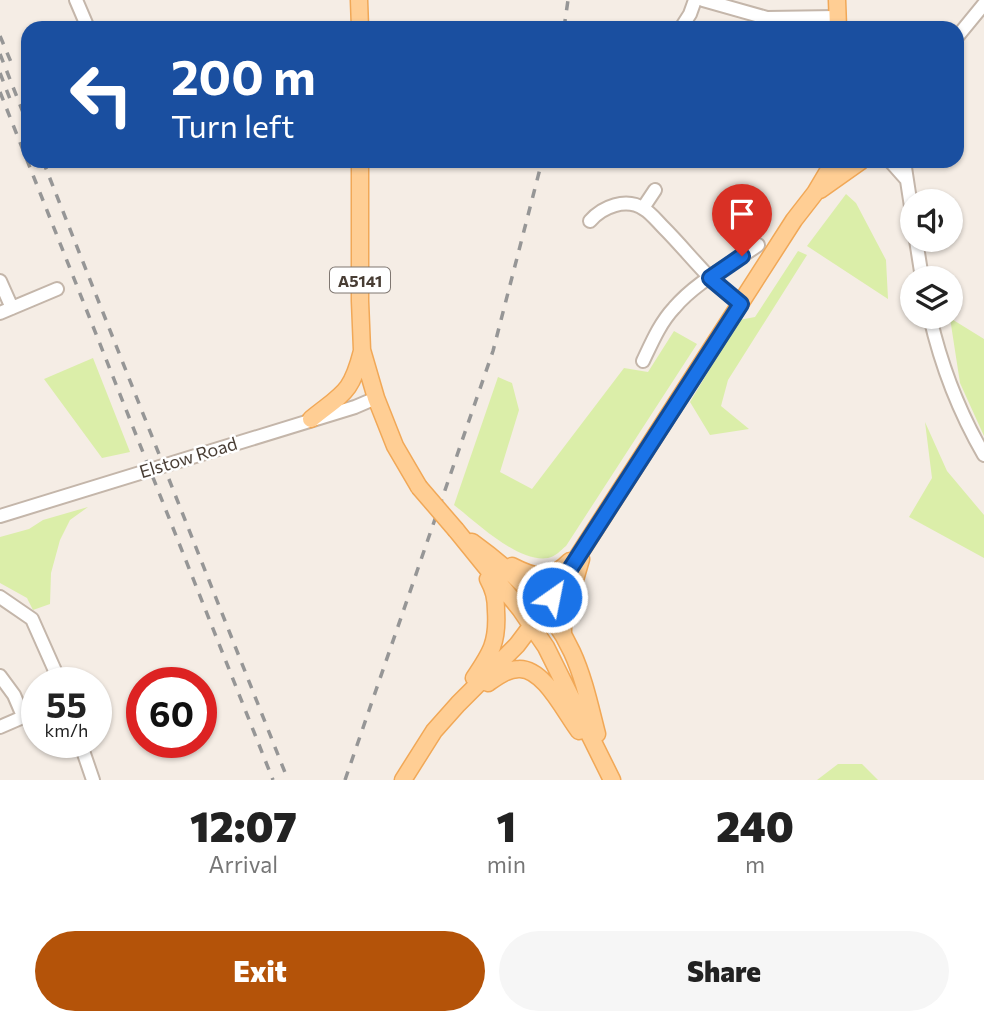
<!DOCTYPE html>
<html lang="en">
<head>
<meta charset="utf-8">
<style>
	body { margin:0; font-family:Commissioner,sans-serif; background:#f6f6f6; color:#222; height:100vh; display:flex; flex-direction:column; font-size:26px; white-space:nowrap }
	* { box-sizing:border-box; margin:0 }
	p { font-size:23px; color:#767676 }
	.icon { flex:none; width:38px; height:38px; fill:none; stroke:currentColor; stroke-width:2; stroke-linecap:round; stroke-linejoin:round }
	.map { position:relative; height:780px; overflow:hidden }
	.side { display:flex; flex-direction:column; background:#fff; flex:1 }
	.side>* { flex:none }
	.banner { position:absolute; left:21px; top:21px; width:943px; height:147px; border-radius:21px; box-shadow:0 2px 5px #0004; background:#1a4fa0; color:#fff; overflow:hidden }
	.buttons { position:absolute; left:900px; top:189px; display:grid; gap:14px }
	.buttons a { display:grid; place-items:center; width:63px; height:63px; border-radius:50%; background:#fff; box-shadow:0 2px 5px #0004; font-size:35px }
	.speed { position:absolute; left:21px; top:667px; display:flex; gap:14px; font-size:35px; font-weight:700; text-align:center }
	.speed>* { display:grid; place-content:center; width:91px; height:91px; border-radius:50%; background:#fff; box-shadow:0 2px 5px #0004; line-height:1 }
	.speed small { font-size:18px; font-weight:400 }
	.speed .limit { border:10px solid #d22; background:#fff; color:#111 }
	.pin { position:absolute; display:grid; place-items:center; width:60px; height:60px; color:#fff; margin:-72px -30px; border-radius:50% 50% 50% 0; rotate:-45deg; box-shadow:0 0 7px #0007 }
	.pin .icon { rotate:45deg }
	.me { position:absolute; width:77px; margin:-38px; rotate:33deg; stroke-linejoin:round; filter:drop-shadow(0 0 5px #0008) }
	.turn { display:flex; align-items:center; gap:24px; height:147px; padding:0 35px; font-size:32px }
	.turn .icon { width:91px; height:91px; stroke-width:2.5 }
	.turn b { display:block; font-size:49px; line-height:60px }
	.eta { display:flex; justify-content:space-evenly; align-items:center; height:119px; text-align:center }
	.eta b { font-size:42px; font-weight:800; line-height:49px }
	.cta { display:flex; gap:14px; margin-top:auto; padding:14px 35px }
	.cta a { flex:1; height:80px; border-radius:42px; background:#b45309; color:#fff; font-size:28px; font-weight:800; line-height:80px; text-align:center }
	.cta a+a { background:#f6f6f6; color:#222 }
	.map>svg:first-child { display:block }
	.green { fill:#dbeea9 }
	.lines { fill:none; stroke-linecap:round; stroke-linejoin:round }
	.minor-casing { stroke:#c4b6aa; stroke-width:16 }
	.major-casing { stroke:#f1a857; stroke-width:19 }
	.minor { stroke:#fff; stroke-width:12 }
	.major { stroke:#ffce94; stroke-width:16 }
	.rail { stroke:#969696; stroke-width:3.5; stroke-dasharray:9 9; stroke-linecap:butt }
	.major-bridge-casing { stroke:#f1a857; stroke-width:19; stroke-linecap:butt }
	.major-bridge { stroke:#ffce94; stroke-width:16 }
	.route-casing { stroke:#114b97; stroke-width:18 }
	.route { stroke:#1a73e8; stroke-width:12 }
	.labels { text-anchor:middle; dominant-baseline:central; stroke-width:5; stroke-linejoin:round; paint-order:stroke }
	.shield { fill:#fff; stroke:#7f7771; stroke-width:2 }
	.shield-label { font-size:16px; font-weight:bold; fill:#483d34 }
	.street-label { font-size:18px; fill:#483d34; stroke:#fff }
</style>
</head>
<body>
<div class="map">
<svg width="984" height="780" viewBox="0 0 984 780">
	<rect width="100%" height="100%" fill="#f5ede5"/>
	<path class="green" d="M846,194L856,203L886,260L888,299L807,246Z
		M798,251L807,255L728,380L721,406L749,429L710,435L690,402L739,320L755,317Z
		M950,318L984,339V436L960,383Z
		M674,331L697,344L566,546C561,550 555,557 548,558C518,563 476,522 454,505L498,377L512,383L519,410L500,472L532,489L624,368L648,372Z
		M93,358L130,452L102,458L44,379Z
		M925,422L947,471L984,515V558L909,517L932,478Z
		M88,507L70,520L60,540L51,573L50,604L33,610L27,598L0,583V537L29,529L43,520Z
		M838,764H862L878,780H817Z"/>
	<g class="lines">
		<defs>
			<path id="minor" d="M76,0L88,28
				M703,0L767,18L837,17
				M681,28L690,14L695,0
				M957,37L984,4
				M890,161L906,179
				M904,161L912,213
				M643,208L655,190
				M590,221C602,207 626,197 644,209C651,213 657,221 664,228C689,253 711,284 741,304
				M916,240L922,278
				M0,281L12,308
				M0,313L57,289
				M930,317C941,365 959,412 984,455
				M643,361C652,342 660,323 674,308C696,282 730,265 758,245
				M0,516L355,407L376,398
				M0,597L32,619L60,682
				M0,676L14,695L23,716
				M0,727L37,711
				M80,742L93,780"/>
			<path id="major" d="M359,0L360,28
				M837,0L838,28
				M360,161V301L362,350L376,398L395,446L419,487
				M820,190L861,161
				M311,419C343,393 351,394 362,351
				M456,530L520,609L546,647L612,780
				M472,542C512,571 551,606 572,652C584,678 590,707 597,734
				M512,566C537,579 550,581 570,561
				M563,634V621L581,559
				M474,678C491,653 498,642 496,611C496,598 494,590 488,579
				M488,683C497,677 507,669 519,669C544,668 565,713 579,731
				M403,780L434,731L458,704L517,645L544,609L794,220L815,193L834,161"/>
		</defs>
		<use href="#minor" class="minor-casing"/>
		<use href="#major" class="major-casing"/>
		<use href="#minor" class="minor"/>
		<use href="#major" class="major"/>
		<path class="rail" d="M564,28L568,0
			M0,36L11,62
			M0,54L28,125
			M0,73L10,99
			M0,92L273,780
			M43,161L288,780
			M345,780L493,351L542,161"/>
		<defs>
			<path id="major-bridge" d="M419,487L456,530"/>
		</defs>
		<use href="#major-bridge" class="major-bridge-casing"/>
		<use href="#major-bridge" class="major-bridge"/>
	</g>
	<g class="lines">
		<defs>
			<path id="route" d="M552,597L741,304L710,278L742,256"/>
		</defs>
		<use href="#route" class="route-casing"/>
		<use href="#route" class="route"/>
	</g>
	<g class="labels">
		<rect class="shield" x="330" y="267.5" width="60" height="25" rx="5"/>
		<g class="shield-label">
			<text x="360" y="280">A5141</text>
		</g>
		<g class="street-label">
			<text transform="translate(188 457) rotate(-17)">Elstow Road</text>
		</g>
	</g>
</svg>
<div class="buttons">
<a><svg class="icon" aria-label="sound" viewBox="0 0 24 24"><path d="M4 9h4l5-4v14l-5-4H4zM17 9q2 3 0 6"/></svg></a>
<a><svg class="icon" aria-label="layers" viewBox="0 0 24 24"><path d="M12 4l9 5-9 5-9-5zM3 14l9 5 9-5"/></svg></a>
</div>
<div class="speed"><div>55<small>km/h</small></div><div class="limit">60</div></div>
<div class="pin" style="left:742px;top:256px;background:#d93025"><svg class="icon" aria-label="arrive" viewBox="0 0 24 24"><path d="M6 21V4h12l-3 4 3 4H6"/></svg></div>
<svg class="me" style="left:552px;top:597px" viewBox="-20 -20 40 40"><circle r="17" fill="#1a73e8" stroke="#fff" stroke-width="3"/><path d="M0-11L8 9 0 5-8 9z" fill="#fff"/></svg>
<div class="banner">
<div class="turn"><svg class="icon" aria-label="left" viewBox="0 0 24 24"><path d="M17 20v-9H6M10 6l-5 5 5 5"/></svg><div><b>200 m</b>Turn left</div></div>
</div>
</div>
<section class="side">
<div class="eta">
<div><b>12:07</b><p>Arrival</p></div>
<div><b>1</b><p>min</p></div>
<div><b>240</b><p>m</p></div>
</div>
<div class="cta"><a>Exit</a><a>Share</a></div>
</section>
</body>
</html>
